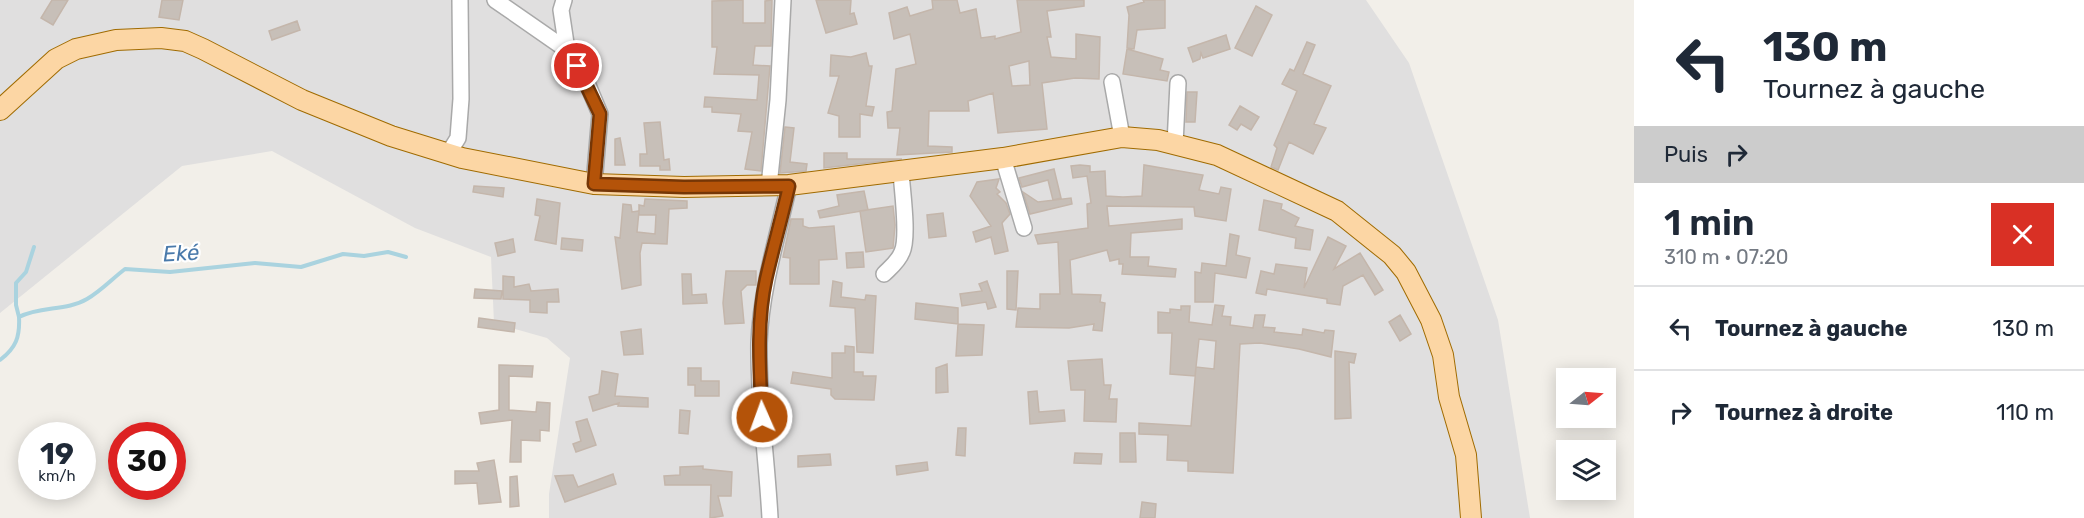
<!DOCTYPE html>
<html lang="fr">
<head>
<meta charset="utf-8">
<style>
	body { margin:0; font-family:Rubik,sans-serif; background:#f2f2f3; color:#1f2937; height:100vh; display:flex; flex-direction:column; font-size:22px; white-space:nowrap }
	* { box-sizing:border-box; margin:0 }
	p { font-size:20px; color:#747a83 }
	.icon { flex:none; width:33px; height:33px; fill:none; stroke:currentColor; stroke-width:2; stroke-linecap:round; stroke-linejoin:round }
	.map { position:relative; flex:1; overflow:hidden }
	.drawer { display:flex; flex-direction:column; background:#fff; width:450px }
	.drawer>* { flex:none }
	.guide { background:#fff; color:#1f2937; overflow:hidden }
	.needle { width:39px; rotate:73deg }
	.tools { position:absolute; left:1556px; top:368px; display:grid; gap:12px }
	.tools a { display:grid; place-items:center; width:60px; height:60px; border-radius:0px; background:#fff; box-shadow:0 3px 15px #0003; font-size:30px }
	.speed { position:absolute; left:18px; top:422px; display:flex; gap:12px; font-size:30px; font-weight:700; text-align:center }
	.speed>* { display:grid; place-content:center; width:78px; height:78px; border-radius:50%; background:#fff; box-shadow:0 3px 15px #0003; line-height:1 }
	.speed small { font-size:15px; font-weight:400 }
	.speed .limit { border:9px solid #d22; background:#fff; color:#111 }
	.pin { position:absolute; display:grid; place-items:center; width:51px; height:51px; color:#fff; margin:-26px; border:3px solid #fff; border-radius:50%; box-shadow:0 2px 6px #0007 }
	.me { position:absolute; width:66px; margin:-33px; rotate:358deg; stroke-linejoin:round; filter:drop-shadow(0 0 4px #0008) }
	.turn { display:flex; align-items:center; gap:21px; height:126px; padding:0 30px; font-size:27px }
	.turn .icon { width:78px; height:78px; stroke-width:2.5 }
	.turn b { display:block; font-size:42px; line-height:51px }
	.then { display:flex; align-items:center; height:57px; padding:0 30px; background:#0003; gap:12px; font-size:22px }
	.round { display:grid; place-items:center; flex:none; width:63px; height:63px; border-radius:0px; background:#f2f2f3 }
	.headline { display:flex; align-items:center; justify-content:space-between; height:102px; padding:0 30px }
	h1 { font-size:36px; font-weight:600; line-height:45px }
	ul { padding:0; list-style:none }
	li { display:flex; align-items:center; gap:18px; height:84px; padding:0 30px; border-top:2px solid #e0e1e3 }
	li div { flex:1 }
	li b { display:block; font-size:22px }
	li em { font-style:normal }
	main { display:flex; flex:1; min-height:0 }
	.map>svg:first-child { display:block }
	.residential { fill:#e0dfdf }
	.lines { fill:none; stroke-linecap:round; stroke-linejoin:round }
	.stream { stroke:#aad3df; stroke-width:4 }
	.building { fill:#c7bfb8; stroke:#c4b6ab; stroke-width:1.5; fill-rule:evenodd }
	.minor-casing { stroke:#a9a9a9; stroke-width:18 }
	.major-casing { stroke:#a06b00; stroke-width:22 }
	.minor { stroke:#fff; stroke-width:15 }
	.major { stroke:#fcd6a4; stroke-width:20 }
	.route-casing { stroke:#753606; stroke-width:15 }
	.route { stroke:#b45309; stroke-width:10 }
	.labels { text-anchor:middle; dominant-baseline:central; stroke-width:4.5; stroke-linejoin:round; paint-order:stroke }
	.water-label { font-size:22px; font-style:italic; fill:#4a7aab; stroke:#fff }
</style>
</head>
<body>
<main>
<div class="map">
<svg width="1634" height="518" viewBox="0 0 1634 518">
	<rect width="100%" height="100%" fill="#f2efe9"/>
	<path class="residential" d="M0,0H1366L1409,63L1498,320L1530,518H549V494L570,358L547,338L494,323L491,257L415,228L272,151L182,166L0,313Z"/>
	<g class="lines">
		<path class="stream" d="M19,317L16,305V283L26,272L34,247
			M0,360C16,348 20,337 19,317C40,306 67,311 87,299C101,291 113,278 125,269L170,272L255,263L301,267L343,254L364,256L388,252L406,257"/>
	</g>
	<path class="building" d="M52,0H68L53,25L41,18Z
		M162,0H183L179,20L159,17Z
		M743,0V23H765V1L772,0L771,46H755L753,65L770,66L761,171L745,169L752,132L738,131L741,114L712,112V107H704L705,97L757,100L759,75L714,74L717,47H712V1Z
		M816,0H851L850,14L854,13L857,24L826,33Z
		M932,0H957L960,13L976,9L981,38L995,36V39L1021,32L1017,0H1084V6L1047,11L1051,37H1047L1051,57L1076,59V34L1100,37L1099,79L1075,78L1042,83L1047,129L998,133L993,93L968,101L969,111H929L928,146L952,147V152L897,155L900,128H888L887,112L892,111L896,69L916,64L910,34L894,39L889,13L907,7L910,16L933,9ZM1029,61L1030,85L1012,86L1009,66Z
		M1143,0H1165V28L1137,30L1134,49L1127,48L1129,15L1127,7L1144,2Z
		M1256,6L1272,15L1252,56L1235,48Z
		M297,21L300,30L272,40L269,31Z
		M1226,35L1230,49L1203,58L1201,53L1200,59L1193,62L1188,48Z
		M1307,42L1315,45L1303,74L1331,86L1314,124L1326,128L1313,154L1289,142L1278,170L1271,167L1277,148L1274,145L1297,91L1282,84L1290,69L1294,71Z
		M1127,49L1163,59L1160,70L1169,72L1167,81L1123,74Z
		M866,53L869,66H872L866,106L874,107L872,116L860,114V137H839V116L828,113L839,76H830L831,55L851,57Z
		M1187,92H1197L1195,122H1186Z
		M1240,106L1259,117L1251,130L1241,124L1237,130L1229,125Z
		M660,122L664,160L669,159L670,170H660V166H640V154H647L644,123Z
		M785,127L794,128L790,162L807,164L806,171L780,173Z
		M620,138L625,165H615V139Z
		M824,153H847V159H902L824,168Z
		M1080,165L1090,166V172L1105,171L1106,196L1123,197L1142,196L1144,165L1203,175L1199,190L1219,194L1221,187L1231,189L1226,221L1195,216L1194,207L1107,206L1109,226L1182,219V229L1131,233L1130,257H1149L1148,266L1176,269L1175,277L1122,274L1123,264H1119V259L1110,261L1107,250L1070,260L1072,294L1101,295L1100,302L1105,303L1102,331L1093,330L1094,324L1069,328L1016,327L1018,308L1040,309V294H1060L1058,242L1038,244L1035,235L1088,228L1087,204L1091,203L1087,176L1073,178L1071,166Z
		M1054,169L1061,198L1053,200L1048,180L1022,187L1019,178Z
		M999,179L996,188L1000,192L997,194L1006,203L1010,214L1002,223L1008,251L995,254L991,237L976,242L973,232L991,226L970,196L977,182Z
		M474,186L504,188L503,197L473,192Z
		M864,191L868,210L820,218L818,211L839,206L837,195Z
		M1023,192L1038,202L1071,198L1072,204L1030,214Z
		M537,199L560,203L556,244L535,240L540,216L535,215Z
		M645,199L687,201V208L669,209L667,244L642,243L640,253L641,285L622,289L615,237L620,238L623,204L631,205L632,212L639,211L637,232L655,234L656,215H639V205L644,206Z
		M1264,200L1282,204L1281,209L1299,218L1295,226L1313,230L1310,250L1295,248L1296,238L1259,230Z
		M893,206L895,225L893,248L866,252L860,211Z
		M943,213L946,236L929,238L927,215Z
		M791,219H803V226L809,228L834,226L837,259L819,260V284H790V258L783,257Z
		M1230,234L1239,236L1236,255L1250,258L1246,278L1215,273L1213,302H1195V272L1201,273L1202,263L1226,266Z
		M1328,237L1346,246L1334,269L1360,253L1383,290L1375,295L1363,275L1343,286L1340,305L1327,303V299L1267,289L1266,295L1256,293L1261,271L1274,274L1276,264L1307,268L1304,288Z
		M562,238L583,240L582,251L561,249Z
		M513,239L515,252L498,256L495,243Z
		M863,252L864,267L847,268L846,253Z
		M726,271H756V285H747L741,291L744,323L725,324L723,303Z
		M1007,271H1018L1016,310L1007,309Z
		M682,274H691L692,295L706,294L707,303L683,304Z
		M503,276L514,277V287L529,284L531,291L558,289L559,302H547V313L530,312V300L503,299Z
		M833,281L842,283L841,297L865,300L866,295L876,296L873,353L857,352L855,308L830,306Z
		M987,281L996,307L988,309L986,302L962,306L960,294L982,291L979,284Z
		M475,289L502,291L501,299L474,298Z
		M916,303L958,308V324L915,319Z
		M1215,305L1224,306L1222,316L1231,317L1230,325L1253,328L1255,315H1265L1263,327L1275,328L1274,332L1302,335L1303,329L1324,333L1325,330L1334,331L1331,357L1299,349L1260,343L1240,344L1233,473L1188,471V461L1167,460L1168,435L1139,434V423L1191,426L1196,367L1214,369L1216,341L1199,339L1195,376L1170,374L1172,333H1158V312L1170,313V309L1181,310V306H1190L1189,322L1212,325Z
		M1400,315L1411,334L1400,341L1389,322Z
		M479,318L515,323L514,332L478,327Z
		M958,324L984,325L982,355L956,356Z
		M641,329L643,354L624,355L621,332Z
		M845,346L854,347V372H863V376H876L874,400L835,399L831,395V389L791,383L793,372L832,378V353H845Z
		M1335,351L1356,354L1354,363L1349,362L1351,418L1335,419Z
		M1102,359L1104,385H1111L1109,399H1117L1116,422L1084,421L1085,390H1071L1068,361Z
		M947,364L948,392L936,393V368Z
		M499,365L533,366L532,377L509,376V410L536,412L537,402L550,403L549,431L540,430V441L521,440V462H510L512,420L481,424L479,413L499,410Z
		M688,368H701V381H719V396H695V385H688Z
		M602,371L618,374L615,396L648,398V407L618,406L619,403L593,411L589,397L599,394Z
		M1037,391L1039,412L1064,410L1065,421L1030,424L1028,392Z
		M680,410L690,411L688,434L679,433Z
		M587,419L596,445L576,452L573,444L581,441L576,422Z
		M958,428H966L965,456L956,455Z
		M1120,433H1135L1136,462H1120Z
		M1075,453L1102,454L1101,464L1074,463Z
		M830,454L831,465L798,467V456Z
		M494,460L501,502L479,504L477,483L455,484V471H479L477,463Z
		M927,462L928,470L897,475L896,466Z
		M703,466V469L732,472L731,496H718L723,516L710,518L711,485H665L664,476L680,475V467Z
		M613,474L616,484L565,502L555,476L573,475L578,487Z
		M517,476L519,506L510,507V477Z
		M1142,502L1156,504L1155,518H1140Z"/>
	<g class="lines">
		<defs>
			<path id="minor" d="M495,0L567,50L587,83L600,114L594,184
				M564,0L561,10L567,50
				M1112,82L1122,137
				M1175,144L1178,83
				M448,154L458,138L461,99L460,0
				M1003,158L1024,228
				M769,186L778,100L783,0
				M884,274C891,267 898,262 902,252C909,237 902,190 901,172
				M770,518C767,460 758,402 759,343C761,290 777,238 789,185"/>
			<path id="major" d="M0,110L56,59L76,49L116,40L161,38L185,41L203,49L302,100L391,136L462,158L594,184L684,187L789,185L1003,158L1122,137L1158,140L1217,155L1337,211L1392,255L1406,272L1431,320L1443,355L1449,397L1466,455L1471,518"/>
		</defs>
		<use href="#minor" class="minor-casing"/>
		<use href="#major" class="major-casing"/>
		<use href="#minor" class="minor"/>
		<use href="#major" class="major"/>
	</g>
	<g class="lines">
		<defs>
			<path id="route" d="M577,66L600,114L594,184L684,187L789,186C782,217 773,248 766,279C756,324 760,372 762,417"/>
		</defs>
		<use href="#route" class="route-casing"/>
		<use href="#route" class="route"/>
	</g>
	<g class="labels">
		<g class="water-label">
			<text transform="translate(181 253) rotate(-3)">Eké</text>
		</g>
	</g>
</svg>
<div class="tools">
<a><svg class="needle" viewBox="-14 -14 28 28"><path d="M0-13l5 13h-10z" fill="#e53935"/><path d="M0 13l5-13h-10z" fill="#747a83"/></svg></a>
<a><svg class="icon" aria-label="layers" viewBox="0 0 24 24"><path d="M12 4l9 5-9 5-9-5zM3 14l9 5 9-5"/></svg></a>
</div>
<div class="speed"><div>19<small>km/h</small></div><div class="limit">30</div></div>
<div class="pin" style="left:577px;top:66px;background:#d93025"><svg class="icon" aria-label="arrive" viewBox="0 0 24 24"><path d="M6 21V4h12l-3 4 3 4H6"/></svg></div>
<svg class="me" style="left:762px;top:417px" viewBox="-20 -20 40 40"><circle r="17" fill="#b45309" stroke="#fff" stroke-width="3"/><path d="M0-11L8 9 0 5-8 9z" fill="#fff"/></svg>
</div>
<section class="drawer">
<div class="guide">
<div class="turn"><svg class="icon" aria-label="left" viewBox="0 0 24 24"><path d="M17 20v-9H6M10 6l-5 5 5 5"/></svg><div><b>130 m</b>Tournez à gauche</div></div>
<div class="then">Puis<svg class="icon" aria-label="right" viewBox="0 0 24 24"><path d="M7 20v-9h11M14 6l5 5-5 5"/></svg></div>
</div>
<div class="headline"><div><h1>1 min</h1><p>310 m · 07:20</p></div><a class="round" style="background:#d93025;color:#fff"><svg class="icon" aria-label="close" viewBox="0 0 24 24"><path d="M6 6l12 12M18 6L6 18"/></svg></a></div>
<ul>
<li><svg class="icon" aria-label="left" viewBox="0 0 24 24"><path d="M17 20v-9H6M10 6l-5 5 5 5"/></svg><div><b>Tournez à gauche</b></div><em>130 m</em></li>
<li><svg class="icon" aria-label="right" viewBox="0 0 24 24"><path d="M7 20v-9h11M14 6l5 5-5 5"/></svg><div><b>Tournez à droite</b></div><em>110 m</em></li>
</ul>
</section>
</main>
</body>
</html>
